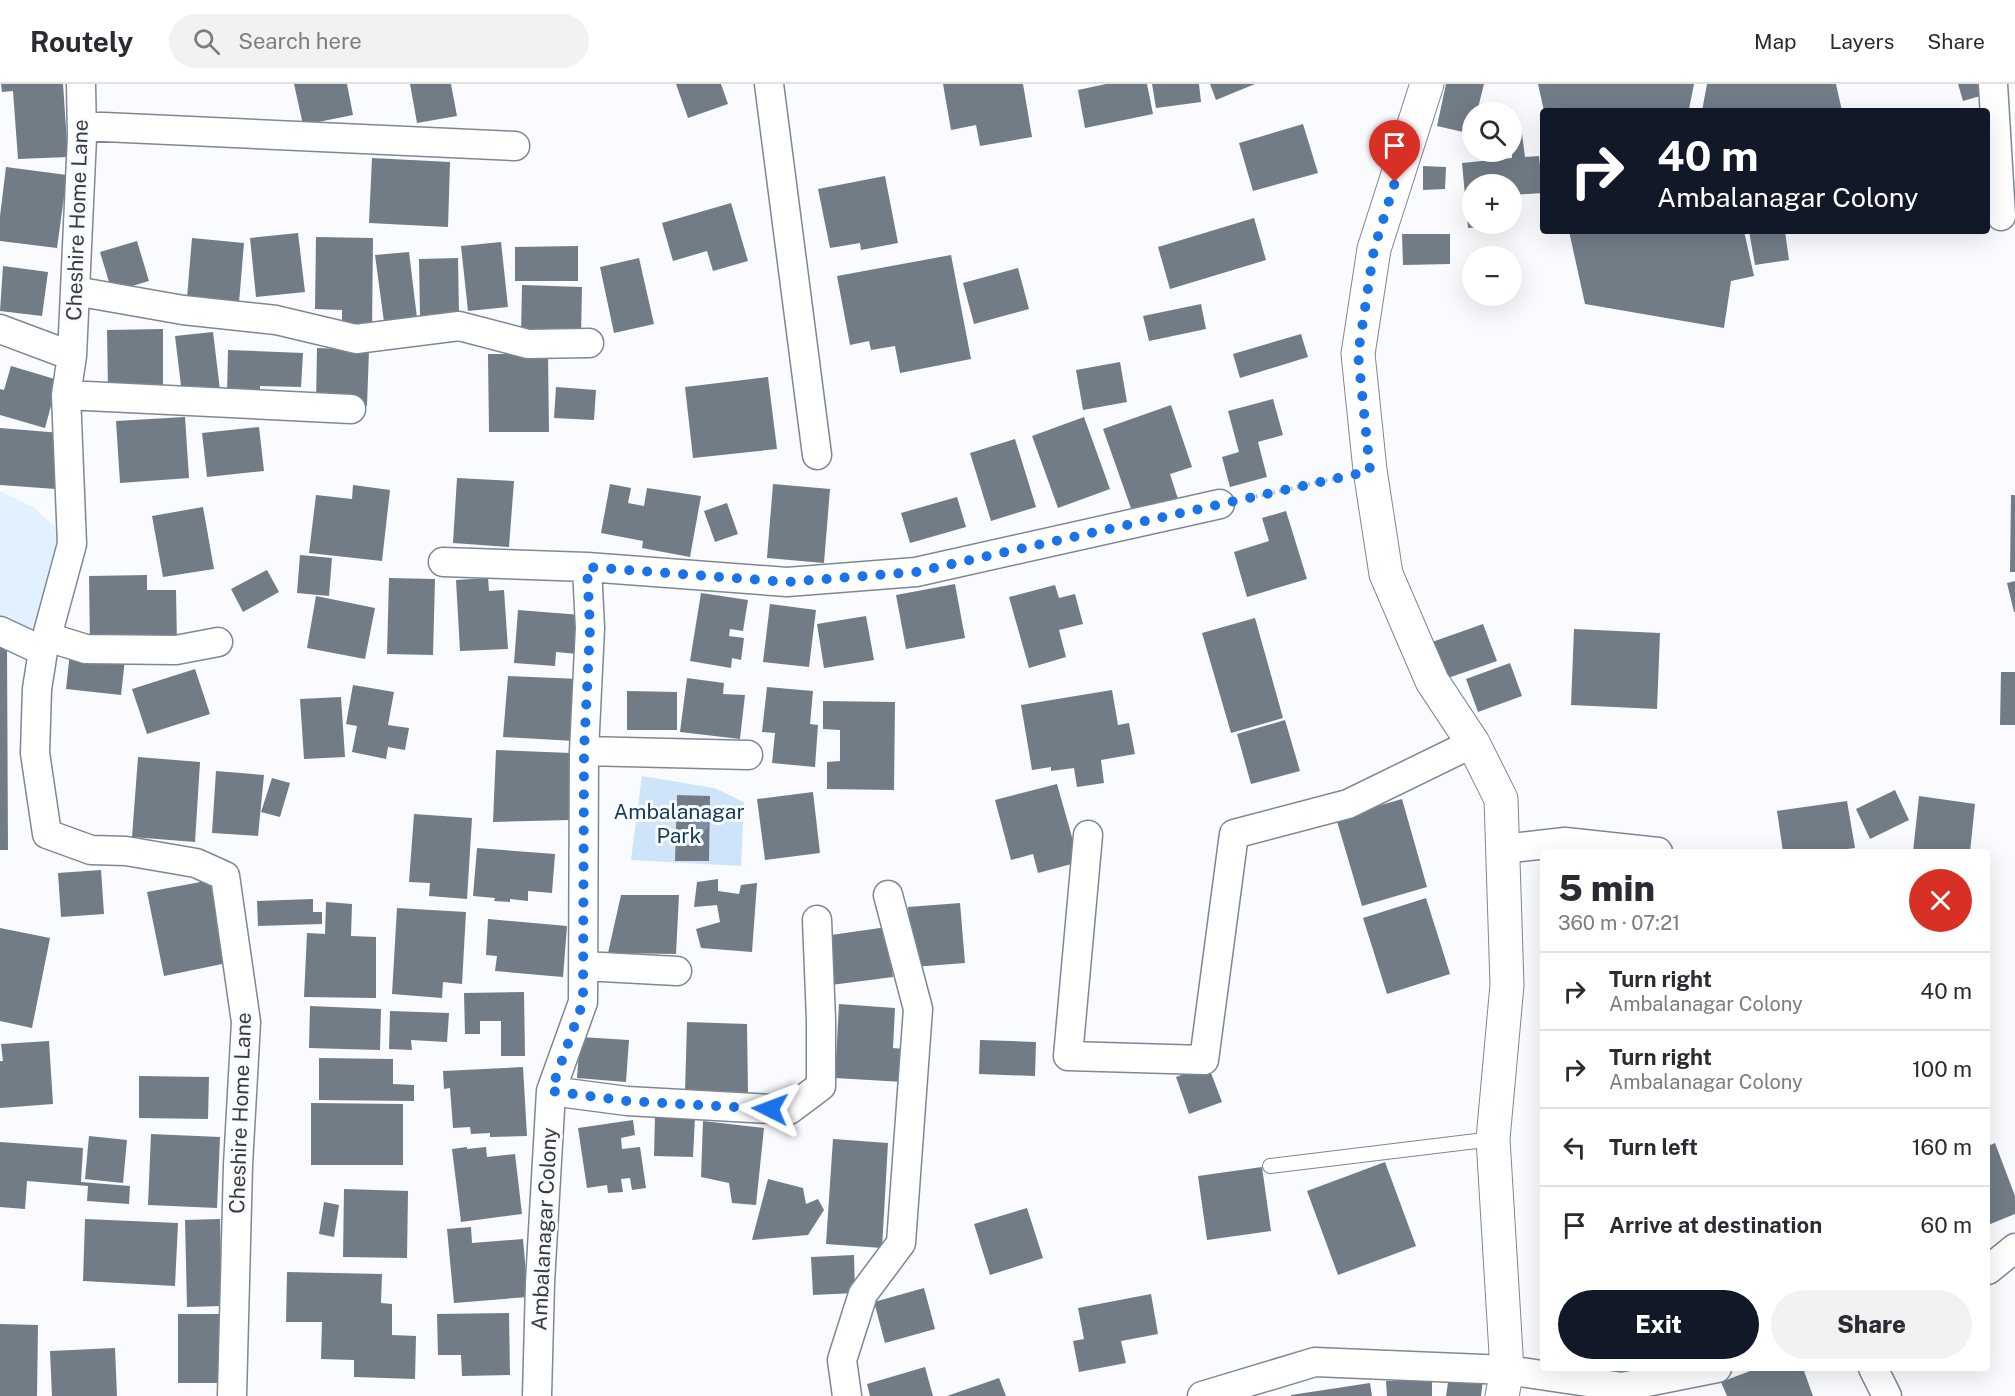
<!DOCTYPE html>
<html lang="en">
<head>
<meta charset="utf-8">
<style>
	body { margin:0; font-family:"Public Sans",sans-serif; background:#f2f2f3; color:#2b2b33; height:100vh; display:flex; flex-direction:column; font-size:22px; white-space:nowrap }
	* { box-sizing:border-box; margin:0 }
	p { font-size:20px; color:#7c7c81 }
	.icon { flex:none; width:33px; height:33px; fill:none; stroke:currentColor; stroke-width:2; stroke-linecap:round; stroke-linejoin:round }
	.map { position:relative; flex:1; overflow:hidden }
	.details { position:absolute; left:1540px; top:765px; width:450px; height:522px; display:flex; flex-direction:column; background:#fff; border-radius:6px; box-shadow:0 6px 24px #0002 }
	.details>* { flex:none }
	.guide { position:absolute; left:1540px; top:24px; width:450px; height:126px; border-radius:6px; box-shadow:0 6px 24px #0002; background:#111827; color:#fff; overflow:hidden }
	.fabs { position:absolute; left:1462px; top:18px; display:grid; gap:12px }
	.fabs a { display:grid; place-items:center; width:60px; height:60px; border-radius:50%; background:#fff; box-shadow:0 6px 24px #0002; font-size:30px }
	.pin { position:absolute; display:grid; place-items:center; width:51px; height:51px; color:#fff; margin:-62px -26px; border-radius:50% 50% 50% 0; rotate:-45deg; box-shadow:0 0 6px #0007 }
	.pin .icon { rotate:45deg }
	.me { position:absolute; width:66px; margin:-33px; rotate:273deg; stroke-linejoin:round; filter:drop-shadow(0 0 4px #0008) }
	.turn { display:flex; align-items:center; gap:21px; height:126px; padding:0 18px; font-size:27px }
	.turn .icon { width:78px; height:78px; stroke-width:2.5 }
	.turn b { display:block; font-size:42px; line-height:51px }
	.round { display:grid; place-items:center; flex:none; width:63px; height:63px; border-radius:32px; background:#f2f2f3 }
	.head { display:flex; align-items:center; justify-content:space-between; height:102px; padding:0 18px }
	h1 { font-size:36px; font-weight:800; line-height:45px }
	.button { display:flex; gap:12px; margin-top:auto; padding:12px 18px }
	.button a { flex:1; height:69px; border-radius:36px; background:#111827; color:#fff; font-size:24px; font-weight:800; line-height:69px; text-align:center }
	.button a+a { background:#f2f2f3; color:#2b2b33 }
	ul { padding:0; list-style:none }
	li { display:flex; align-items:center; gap:18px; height:78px; padding:0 18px; border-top:2px solid #e1e1e2 }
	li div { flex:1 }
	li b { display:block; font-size:22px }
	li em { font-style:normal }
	header { display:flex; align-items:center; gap:36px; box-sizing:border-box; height:84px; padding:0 30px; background:#fff; border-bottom:2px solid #e1e1e2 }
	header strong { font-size:28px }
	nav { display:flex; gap:33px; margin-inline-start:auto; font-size:21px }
	.search { width:420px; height:54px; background:#f2f2f3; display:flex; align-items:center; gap:15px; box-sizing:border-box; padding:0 21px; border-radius:33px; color:#7c7c81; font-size:22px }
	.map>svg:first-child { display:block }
	.built { fill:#e2f1ff }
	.green { fill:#cee4f9 }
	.building { fill:#717c87 }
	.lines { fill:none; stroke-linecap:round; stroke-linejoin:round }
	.service-casing { stroke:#7d8893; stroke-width:16 }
	.minor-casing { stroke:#7d8893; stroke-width:31 }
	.secondary-casing { stroke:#7d8893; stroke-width:35 }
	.path { stroke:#b8bbbf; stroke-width:4; stroke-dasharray:1.5 4.5; stroke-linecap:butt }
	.service { stroke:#fff; stroke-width:14 }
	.minor { stroke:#fff; stroke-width:28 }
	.secondary { stroke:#fff; stroke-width:33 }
	.tree { fill:#7a91a5 }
	.route { stroke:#1a73e8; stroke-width:10; stroke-dasharray:0 18 }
	.labels { text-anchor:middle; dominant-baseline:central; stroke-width:6; stroke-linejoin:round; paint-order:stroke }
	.street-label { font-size:21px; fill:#373c40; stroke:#f9fbfe }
	.park-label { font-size:21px; fill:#123b5c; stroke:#f9fbfe }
</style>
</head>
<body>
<header>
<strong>Routely</strong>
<div class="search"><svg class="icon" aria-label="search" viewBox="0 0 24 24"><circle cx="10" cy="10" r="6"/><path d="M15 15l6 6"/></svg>Search here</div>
<nav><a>Map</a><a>Layers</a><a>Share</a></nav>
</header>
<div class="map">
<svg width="2015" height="1312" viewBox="0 0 2015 1312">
	<rect width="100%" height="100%" fill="#f9fbfe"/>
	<path class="built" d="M0,407L33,423L86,471L50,555L0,537Z"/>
	<path class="green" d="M642,692L714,704L744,718L741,782L631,776Z"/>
	<path class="building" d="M1,0H63L68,73L18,75L13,7L2,8Z
		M294,0H347L353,31L303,41Z
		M410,0H451L457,32L417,39Z
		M676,0H721L728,20L688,34Z
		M943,0H1023L1032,53L980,62L976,41L951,46Z
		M1106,0H1147L1153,30L1085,44L1078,6Z
		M1152,0H1199L1201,18L1156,24Z
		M1210,0H1255L1216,16Z
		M1446,0H1484L1477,28H1473L1472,50L1437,42Z
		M1538,0H1694L1689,25L1679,27H1544Z
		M1707,0H1836L1842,27H1702Z
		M1958,0H1991L1994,8L1963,17Z
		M1303,40L1318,89L1253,107L1239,59Z
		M1522,50L1525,73L1539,72L1543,109L1512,111V100H1473V140H1500V141L1468,144L1462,79L1512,74V51Z
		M372,74L450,78L448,143L369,139Z
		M1423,82L1446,83L1445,105L1423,106Z
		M6,83L67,91L57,164L0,157V132Z
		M885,92L898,159L861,166L860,159L830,164L818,105Z
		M731,119L748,177L713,187L707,167L673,177L662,139Z
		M1254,134L1266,176L1170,205L1158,163Z
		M1569,147H1744L1754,192L1731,197L1724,244L1585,220Z
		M1749,147H1785L1789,176L1755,181Z
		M298,149L305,208L256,213L250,154Z
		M1402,150H1450V180L1403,181Z
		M316,153L373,154L372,247L342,246V226L315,225Z
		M192,154L244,159L239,219L187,214Z
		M137,157L149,197L112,208L100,168Z
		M501,158L508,223L468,227L461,162Z
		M578,162V197H515V163Z
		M409,168L417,234L384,238L375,171Z
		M951,171L971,275L900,289L895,262L871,266L869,257L850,261L837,192Z
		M458,174L459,231L420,232L419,175Z
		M639,174L654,240L614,249L600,183Z
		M3,182L48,188L42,232L0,227Z
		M1018,184L1029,225L974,240L963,199Z
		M522,201L582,203L581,252L521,250Z
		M1201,220L1206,245L1149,257L1143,232Z
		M163,245V304L108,305L107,246Z
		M213,248L220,306L182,310L175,252Z
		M1301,250L1308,273L1240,294L1233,270Z
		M317,264L369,266L367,322L316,320Z
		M228,266L303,269L301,303L260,302V311L227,310Z
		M488,270H548L549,348H489Z
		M1120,278L1127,318L1083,326L1076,286Z
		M11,282L58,296L45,344L0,331V305L4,306Z
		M768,293L777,365L693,374L685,303Z
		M556,303L596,306L594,336L554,334Z
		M1273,315L1283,351L1258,358L1267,393L1230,403L1222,373L1239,368L1228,327Z
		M1171,321L1192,383L1170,390L1178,415L1133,430L1103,345Z
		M185,333L189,394L120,399L116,337Z
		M1084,333L1110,405L1058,424L1032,352Z
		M259,343L264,387L207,393L202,349Z
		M0,344L61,349L56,405L0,401Z
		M1015,355L1036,423L991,437L970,369Z
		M457,394L514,397L509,463L453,459Z
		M610,400L631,404L628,419L644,422L647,404L701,412L690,473L642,464L643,457L601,449Z
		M773,400L830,405L824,479L767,474Z
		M353,401L390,406L382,477L309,469L316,411L352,415Z
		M2011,411H2015V488H2010Z
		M957,413L966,443L910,459L901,429Z
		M727,419L738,450L715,458L704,427Z
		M203,423L214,485L163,493L152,432Z
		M1286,427L1307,495L1247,513L1234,468L1269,457L1262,434Z
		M300,471L332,474L329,512L297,509Z
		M267,486L279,508L243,528L231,505Z
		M147,491V506H176L177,561L90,563L89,492Z
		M389,494L435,495L433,571L387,570Z
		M488,494L489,507L504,506L508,565L460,567L456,496Z
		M2015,497V528H2014L2007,499Z
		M955,500L965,554L906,565L896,511Z
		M1055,501L1059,514L1075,510L1083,540L1059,546L1066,573L1029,584L1009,513Z
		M701,509L748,516L743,547L730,545L729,552L744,554L741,576L732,574L731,584L690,577Z
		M316,512L375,524L365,575L307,564Z
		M770,520L816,526L809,583L763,578Z
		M518,526L581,531L578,570L556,568L555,582L514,579Z
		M866,532L874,576L824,584L817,540Z
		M1255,534L1283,634L1231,649L1202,549Z
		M1483,540L1497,577L1445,595L1432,558Z
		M1574,545L1660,549L1657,625L1571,621Z
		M7,562L8,766H0V563Z
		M70,568L125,575L121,611L66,605Z
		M1510,579L1522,612L1478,628L1466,595Z
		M195,585L210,630L147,650L132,605Z
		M2001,588H2015V641H2000Z
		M508,592L580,595L575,657L503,653Z
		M687,594L724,599L723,610L745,611L740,655L680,648Z
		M353,601L394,608L388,641L409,644L405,666L388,663L386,675L352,668L357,642L346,640Z
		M767,603L813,607L810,640L818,641L815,683L772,679L775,649L762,648Z
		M1112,606L1118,641L1129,639L1135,670L1101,676L1104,699L1077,703L1074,684L1051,687V683L1032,686L1021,621Z
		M627,607L677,608V646H627Z
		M341,613L345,673L304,675L300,615Z
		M823,617L895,618L894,706L827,705V678L840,677V646L823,645Z
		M1285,636L1300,687L1251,700L1237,650Z
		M496,666L571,669L570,736L493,738Z
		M138,673L200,678L195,758L132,753Z
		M216,687L264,691L258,752L212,749Z
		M272,694L290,699L280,733L261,728Z
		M1057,700L1079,778L1038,789L1033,770L1011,776L995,716Z
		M1895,706L1909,736L1870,755L1856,725Z
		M813,708L820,769L765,776L757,715Z
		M677,711L710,712L709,777H675Z
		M1919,712L1975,720L1970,768H1913Z
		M1402,715L1427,803L1362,822L1336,734Z
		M1847,717L1855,764L1824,768H1783L1777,727Z
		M414,730L472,734L467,815L429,812L430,799L409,798Z
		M477,764L555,770L552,809L528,807V817L510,815V818L494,817L495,814L473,812Z
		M101,786L104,830L61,833L58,789Z
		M718,795V807L739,810L741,801L757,799L752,868L701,864L696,845L720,838L717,821L694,823L697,798Z
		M211,796L227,879L164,892L147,808Z
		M621,811H679L676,870L608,869Z
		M1426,814L1450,890L1387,910L1363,834Z
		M313,815V828H322V840L258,842L257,817Z
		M326,818L352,820L351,852L376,853V914L304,913L307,849L325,850Z
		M960,819L965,879L913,883L908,823Z
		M397,824L466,828L462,900L443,898L442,914L392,910Z
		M488,835L567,842L563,893L495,887L497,872L486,871Z
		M887,843L893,893L831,901L824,852Z
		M0,844L50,854L32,944L0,937Z
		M524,908L525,972H501V937H480V950H465L464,909Z
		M839,920L895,924L893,964L904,965L903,998L835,994Z
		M310,922L381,925L380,966L309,964Z
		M390,927L449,929L447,958L411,956L412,966L389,965Z
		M687,938L747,940L748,1009H685Z
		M580,953L629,956L626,998L577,994Z
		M980,956L1036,958L1035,992L979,990Z
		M49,957L53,1020L0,1024V977H3L1,960Z
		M319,974L393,975V1000L414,1001V1017L319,1016Z
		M1208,981L1222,1018L1189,1030L1176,993Z
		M523,983L527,1052L490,1053V1049L471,1050L470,1043L453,1044L450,1004L444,1005L443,987Z
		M139,992L209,993L208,1035L139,1034Z
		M311,1019L403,1020V1081H311Z
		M655,1032L695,1033L693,1073L654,1072Z
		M633,1036L635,1051L621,1054L622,1065L640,1063L646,1104L632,1106L630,1094L621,1095L623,1108L608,1109L607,1101L587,1104L578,1044Z
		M703,1037L764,1044L756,1121L732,1119L729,1099L701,1093Z
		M151,1050L220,1053L217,1124L148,1121Z
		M89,1052L127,1056L123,1099L85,1095Z
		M833,1055L888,1059L882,1164L826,1160Z
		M0,1058L83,1064L81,1098L130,1102L129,1120L87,1117L88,1102L27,1097L25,1125L0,1123Z
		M1995,1059L2015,1112V1130L1988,1141V1062Z
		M467,1063V1065L486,1063L487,1073L515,1070L522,1130L461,1138L452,1065Z
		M1385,1078L1416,1162L1338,1191L1307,1107Z
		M1262,1083L1271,1147L1207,1156L1198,1092Z
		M768,1095L803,1104L806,1120L818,1115L824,1126L808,1151L752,1156Z
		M344,1105L408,1107L407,1174L343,1173Z
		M324,1118L339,1121L334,1153L319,1150Z
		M1027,1124L1043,1174L990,1191L974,1140Z
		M85,1135L178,1139L175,1202L83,1197Z
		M220,1135L222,1222L187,1223L185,1136Z
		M471,1143L472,1159L523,1155L528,1213L454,1219L447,1145Z
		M854,1171L855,1209L813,1211L811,1173Z
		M287,1188L382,1190L381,1219L392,1220V1251L416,1252L415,1295L354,1293V1276L321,1275L322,1238H286Z
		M924,1204L935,1245L885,1259L874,1218Z
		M1151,1210L1158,1250L1121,1257L1126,1279L1079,1288L1073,1257L1084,1255L1078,1224Z
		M509,1229L510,1291L462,1292L461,1271H438L437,1230Z
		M178,1230H230V1299H178Z
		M0,1240L38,1241L37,1312H0Z
		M115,1264L117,1312H52L50,1267Z
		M925,1283L933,1312H870L867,1300Z
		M1758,1284H1803L1813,1312H1727L1721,1298Z
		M1449,1292L1483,1296L1481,1312H1446Z
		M999,1294L1006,1312H947Z
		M1432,1295V1312H1387L1386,1297Z
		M1370,1299L1372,1312H1291V1311Z"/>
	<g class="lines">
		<defs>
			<path id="service" d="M1270,1082L1493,1055"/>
			<path id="minor" d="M81,0L82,53L72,272L66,311L72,460L43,567L37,605L35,669L47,750L91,766L126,767L196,779L225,792L246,938L238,1081L232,1312
				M769,0L817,371
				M1993,0L2001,132
				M82,42L515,62
				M75,207L183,226L276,236L356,255L459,242L528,260L589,259
				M0,245L72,272
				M66,311L351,325
				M443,478L587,483
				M0,547L43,567
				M47,553L86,565L176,566L218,558
				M584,667L748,671
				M1088,751L1068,972L1204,976L1234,750L1348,720L1473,659
				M1503,765L1565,758L1658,768
				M583,882L677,887
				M551,1007L627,1017L789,1026L821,1002V936L817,836
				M1988,1186L2015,1164
				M1873,1284L1887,1312
				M537,1312L540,1199L551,1007L583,918L584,667L590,544L587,483L787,498L916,488L1220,420
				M847,1312L842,1276L863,1210L901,1159L918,925L888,811
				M1202,1312L1315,1278L1507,1286L1622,1303L1717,1284"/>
			<path id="secondary" d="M1427,0L1374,165L1358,270L1370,386L1386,490L1432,597L1473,659L1501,715L1507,901L1493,1055L1507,1286L1502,1312"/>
		</defs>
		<use href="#service" class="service-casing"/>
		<use href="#minor" class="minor-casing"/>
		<use href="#secondary" class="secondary-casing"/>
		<path class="path" d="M1250,414L1336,394"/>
		<use href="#service" class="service"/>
		<use href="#minor" class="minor"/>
		<use href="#secondary" class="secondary"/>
	</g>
	<circle class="tree" cx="700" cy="739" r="9"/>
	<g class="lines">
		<path class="route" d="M770,1025L627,1017L551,1007L583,918L584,667L590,544L587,483L787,498L916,488L1370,387L1358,270L1374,165L1395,98"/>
	</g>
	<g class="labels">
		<g class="street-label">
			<text transform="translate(77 136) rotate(-88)">Cheshire Home Lane</text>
			<text transform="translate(240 1029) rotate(-88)">Cheshire Home Lane</text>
			<text transform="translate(544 1145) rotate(-87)">Ambalanagar Colony</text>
		</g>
		<g class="park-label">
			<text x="679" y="727">Ambalanagar<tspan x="679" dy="24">Park</tspan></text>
		</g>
	</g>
</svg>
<div class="fabs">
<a><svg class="icon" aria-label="search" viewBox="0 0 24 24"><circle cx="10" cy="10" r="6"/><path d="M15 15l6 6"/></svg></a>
<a>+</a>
<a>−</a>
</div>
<div class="pin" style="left:1395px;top:98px;background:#d93025"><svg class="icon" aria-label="arrive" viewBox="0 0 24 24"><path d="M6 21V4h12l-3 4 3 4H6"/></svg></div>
<svg class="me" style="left:770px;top:1025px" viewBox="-20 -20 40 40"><path d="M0-17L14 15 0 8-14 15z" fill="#1a73e8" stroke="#fff" stroke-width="4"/></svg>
<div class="guide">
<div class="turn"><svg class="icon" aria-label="right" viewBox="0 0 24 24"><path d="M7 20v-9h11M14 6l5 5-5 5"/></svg><div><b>40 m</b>Ambalanagar Colony</div></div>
</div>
<section class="details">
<div class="head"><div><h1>5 min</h1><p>360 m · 07:21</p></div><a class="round" style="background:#d93025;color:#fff"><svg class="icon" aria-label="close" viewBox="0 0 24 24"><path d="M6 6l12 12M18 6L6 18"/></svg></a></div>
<ul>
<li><svg class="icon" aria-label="right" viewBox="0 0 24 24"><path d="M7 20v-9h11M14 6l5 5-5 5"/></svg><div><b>Turn right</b><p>Ambalanagar Colony</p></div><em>40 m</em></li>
<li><svg class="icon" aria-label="right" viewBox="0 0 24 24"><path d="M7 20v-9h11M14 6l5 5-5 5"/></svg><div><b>Turn right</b><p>Ambalanagar Colony</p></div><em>100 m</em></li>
<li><svg class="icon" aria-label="left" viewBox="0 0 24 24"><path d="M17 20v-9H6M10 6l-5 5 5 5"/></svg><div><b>Turn left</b></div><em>160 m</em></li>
<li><svg class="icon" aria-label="arrive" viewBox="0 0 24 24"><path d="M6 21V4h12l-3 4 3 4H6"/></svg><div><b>Arrive at destination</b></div><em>60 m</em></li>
</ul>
<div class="button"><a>Exit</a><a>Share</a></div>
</section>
</div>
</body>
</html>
